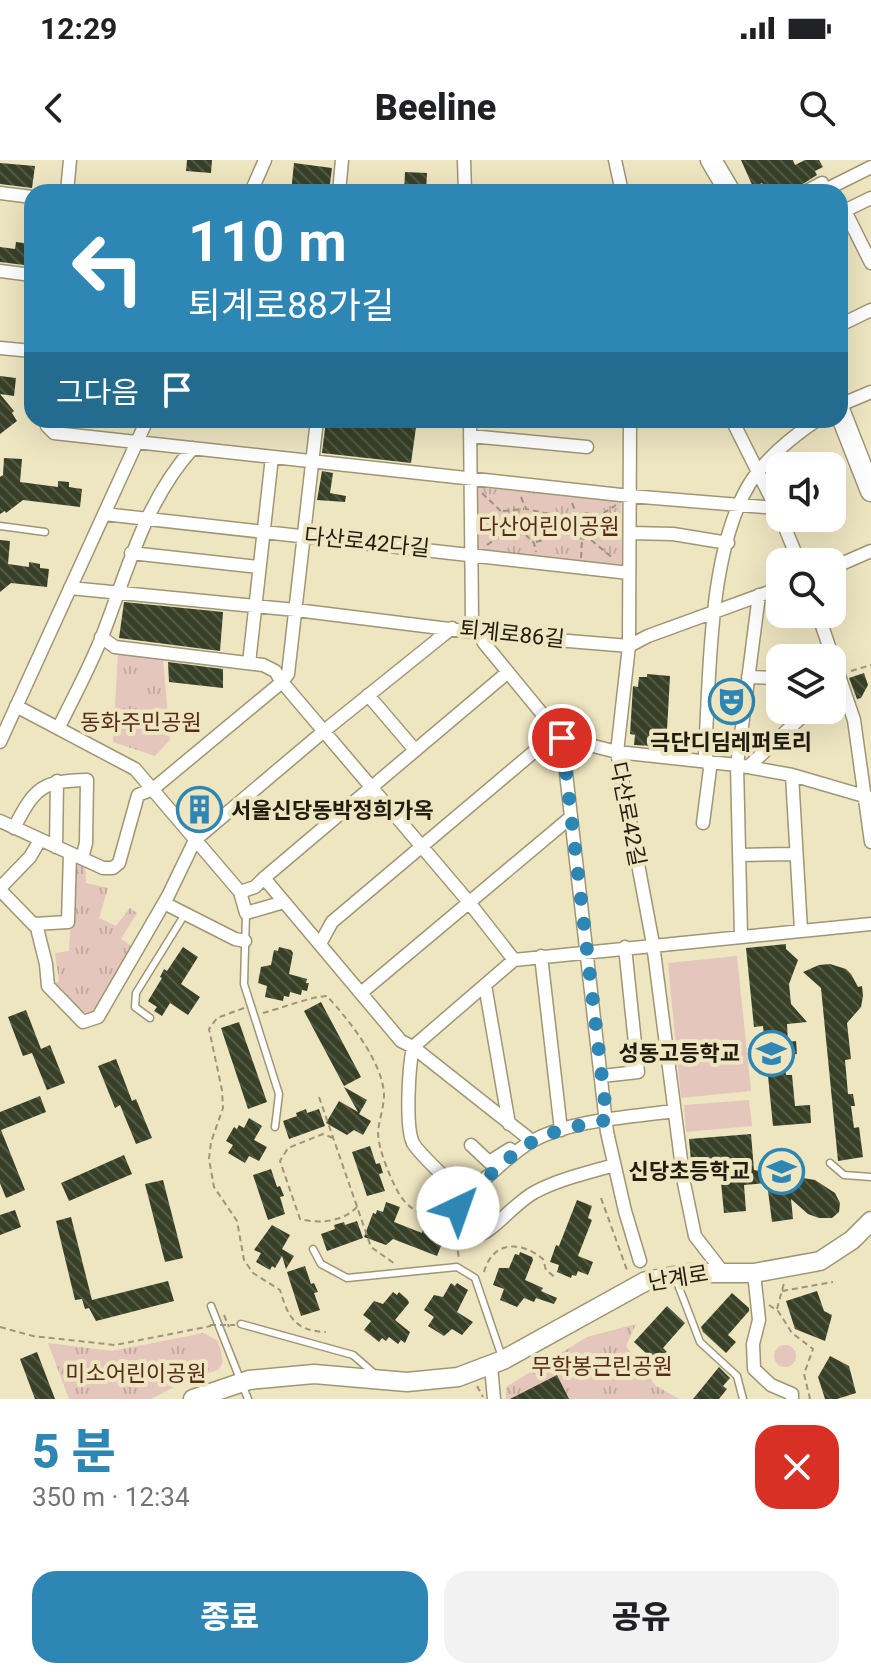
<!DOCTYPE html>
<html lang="ko">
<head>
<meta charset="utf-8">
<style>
	body { margin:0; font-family:Roboto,"Noto Sans KR",sans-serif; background:#f2f2f2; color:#202124; height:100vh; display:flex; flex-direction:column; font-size:30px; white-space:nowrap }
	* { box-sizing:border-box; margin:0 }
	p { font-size:26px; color:#757577 }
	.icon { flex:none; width:44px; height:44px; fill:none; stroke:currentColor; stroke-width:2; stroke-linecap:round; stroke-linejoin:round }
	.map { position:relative; height:1239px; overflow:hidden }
	.sheet { display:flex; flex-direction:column; background:#fff; flex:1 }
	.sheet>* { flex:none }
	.guide { position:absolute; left:24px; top:24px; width:824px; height:244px; border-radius:24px; box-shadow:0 8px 32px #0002; background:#2d86b4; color:#fff; overflow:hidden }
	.fabs { position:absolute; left:766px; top:292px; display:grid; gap:16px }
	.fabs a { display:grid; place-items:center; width:80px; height:80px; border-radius:16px; background:#fff; box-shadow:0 8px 32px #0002; font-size:40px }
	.pin { position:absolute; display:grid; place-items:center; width:68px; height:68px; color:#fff; margin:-34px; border:4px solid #fff; border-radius:50%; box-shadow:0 2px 8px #0007 }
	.me { position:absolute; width:88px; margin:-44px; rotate:42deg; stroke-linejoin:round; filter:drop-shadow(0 0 6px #0008) }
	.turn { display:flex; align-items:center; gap:28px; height:168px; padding:0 32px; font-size:36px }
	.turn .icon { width:104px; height:104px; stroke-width:2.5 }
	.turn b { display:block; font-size:56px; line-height:68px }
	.then { display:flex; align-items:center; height:76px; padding:0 32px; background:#0003; gap:16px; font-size:30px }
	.round { display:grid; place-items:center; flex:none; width:84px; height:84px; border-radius:24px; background:#f2f2f2 }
	.overview { display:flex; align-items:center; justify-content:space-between; height:136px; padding:0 32px }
	h1 { font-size:48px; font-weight:800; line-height:60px; color:#2d86b4 }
	.action { display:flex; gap:16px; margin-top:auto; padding:16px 32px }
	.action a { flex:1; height:92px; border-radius:24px; background:#2d86b4; color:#fff; font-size:32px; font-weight:800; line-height:92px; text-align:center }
	.action a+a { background:#f2f2f2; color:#202124 }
	.status { display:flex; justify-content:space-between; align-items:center; height:56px; padding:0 40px; background:#fff; direction:ltr }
	.status svg { height:22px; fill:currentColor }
	header { display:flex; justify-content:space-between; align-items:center; height:104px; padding:0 32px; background:#fff; font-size:36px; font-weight:800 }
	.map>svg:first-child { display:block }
	.park { fill:url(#park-tufts) }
	.pitch { fill:#e4c6bc }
	.building { fill:url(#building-back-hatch) }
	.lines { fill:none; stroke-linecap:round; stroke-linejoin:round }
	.lane-casing { stroke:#9e9675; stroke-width:9 }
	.street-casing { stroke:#9e9675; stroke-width:15 }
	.secondary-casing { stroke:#9e9675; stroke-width:21 }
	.primary-casing { stroke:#9e9675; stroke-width:23 }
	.path { stroke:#9c957a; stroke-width:2; stroke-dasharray:6 4; stroke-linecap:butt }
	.lane { stroke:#fff; stroke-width:6 }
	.street { stroke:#fff; stroke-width:12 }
	.secondary { stroke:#fff; stroke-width:18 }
	.primary { stroke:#fff; stroke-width:20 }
	.path-bridge { stroke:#9c957a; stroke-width:2; stroke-dasharray:6 4; stroke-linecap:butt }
	.route { stroke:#2d86b4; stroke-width:14; stroke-dasharray:0 25.2 }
	.labels { text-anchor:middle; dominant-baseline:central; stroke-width:8; stroke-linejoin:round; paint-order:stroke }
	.park-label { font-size:22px; fill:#572a1b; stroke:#eee5c1 }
	.street-label { font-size:22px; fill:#211d10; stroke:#eee5c1 }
	.poi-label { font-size:22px; font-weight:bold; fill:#211d10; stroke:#eee5c1; text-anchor:end }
</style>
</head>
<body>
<div class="status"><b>12:29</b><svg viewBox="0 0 49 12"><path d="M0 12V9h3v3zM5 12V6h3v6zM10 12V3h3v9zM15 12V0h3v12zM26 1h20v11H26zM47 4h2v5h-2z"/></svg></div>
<header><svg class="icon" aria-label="back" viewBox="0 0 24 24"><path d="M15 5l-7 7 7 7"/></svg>Beeline<svg class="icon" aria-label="search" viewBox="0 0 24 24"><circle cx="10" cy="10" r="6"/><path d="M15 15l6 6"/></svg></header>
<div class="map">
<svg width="871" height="1239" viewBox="0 0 871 1239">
	<defs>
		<pattern id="park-tufts" width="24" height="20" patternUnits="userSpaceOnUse" patternTransform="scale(2)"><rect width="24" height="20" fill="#e4c6bc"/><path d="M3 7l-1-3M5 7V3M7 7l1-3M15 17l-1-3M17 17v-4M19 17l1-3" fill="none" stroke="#c3aaa1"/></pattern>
		<pattern id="building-back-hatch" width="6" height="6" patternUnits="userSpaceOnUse" patternTransform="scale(2)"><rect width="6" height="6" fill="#384028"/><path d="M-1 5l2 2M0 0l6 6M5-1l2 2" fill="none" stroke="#525945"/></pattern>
	</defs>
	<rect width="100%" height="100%" fill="#eee5c1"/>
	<path class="park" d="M476,327L621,341L622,405L478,391Z
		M118,494L163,499L170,580L155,596L113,582Z
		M75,700L85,705L86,723L108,728L99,758L116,766L130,748L137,753L121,779L133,787L96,852L82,853L54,824L59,821L55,793L69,791Z
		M636,1164L626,1186L656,1226L679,1239H506V1227L587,1177Z
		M204,1173L218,1181L223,1202L218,1210L191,1218L151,1239H69L48,1183L112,1191Z
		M774 1196a11 11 0 1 1 22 0a11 11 0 1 1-22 0Z"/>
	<path class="pitch" d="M737,796L751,931L681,938L668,803Z
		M749,940L752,966L686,972L684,945Z"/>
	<path class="building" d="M187,0H212L211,13L186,11Z
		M741,0H793L795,5L805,0H819L823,7L815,11L817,15L798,27L796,32H767L762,23L753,27Z
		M0,3L35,6L32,28L0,24Z
		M294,3L332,8L329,32H291Z
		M405,12L427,13L426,32H404Z
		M16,82L32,84V106L0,102V87L15,89Z
		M0,216L16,218L14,236L0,234L14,251L12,253L17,261L0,274Z
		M326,260H359L392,264L393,260H417L411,303L322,293Z
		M4,298L22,299L20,322L58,327V321L69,322V327L82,329L80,347L23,340L6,353L5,351L0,354V317L3,315Z
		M322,311L333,313L330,333L346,336L345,342L317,340Z
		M0,380L10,381L8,404L29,407V402L40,404V408L49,409L47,427L11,423L0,432Z
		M124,442L223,452L220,491L119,478Z
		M168,502L223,509V528L169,522Z
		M864,513L868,525L861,538L857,539L849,518Z
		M647,514L670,516L667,570H660V575L655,574L654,586L634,585L635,575L630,574L633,526L638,527L639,517H647Z
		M201,632L214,652L201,663L185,647Z
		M786,784V789L798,800L789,824L791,844L807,862L787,864L788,882L796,881L797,894L784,895L786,915H792L795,946L810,945L811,963L773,966L763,866L754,867L746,788Z
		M183,787L198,797L181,824L200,837L188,855L170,843L162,856L154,851L157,847L148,841L162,818L160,817L164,809L167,811Z
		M279,787L291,790L293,793L289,814L307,819L306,823H309L307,831L302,830L301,835L290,832L289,837L284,836L283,841L265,837L267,826L258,823L261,807L271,805L274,790L278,791Z
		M830,804L846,809L851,814L858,827L862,826L863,836L861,847L847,863L851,899L845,900L848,934H853L855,946H851L854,968L859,967L863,997L838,1001L821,828L803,812L819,805Z
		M321,842L361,917L344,926L304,851Z
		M26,850L41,889L50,885L65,923L47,930L32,893L23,896L8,857Z
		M239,862L267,942L248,949L221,868Z
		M116,899L132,941L136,939L152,978L136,984L120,945L115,948L98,906Z
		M344,927L367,940L359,954L371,961L363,975L354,970L347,975L326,963L339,941L358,952Z
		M40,936L46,952L1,970L25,1030L6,1038L0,1023V952Z
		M306,949L307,953L319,949L325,966L289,979L283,961L297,956L296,953Z
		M249,958L262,966L254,980L267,987L259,1001L249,996L245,1003L228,993L233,985L226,981L234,967L237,969L239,965L244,968Z
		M751,974L754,1010L815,1020L835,1033L840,1043L839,1052L832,1058H819L808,1054L791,1039L793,1059L772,1062L767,1023L744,1025L746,1051L724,1053L720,1012L697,1013L696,1001H691L689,979Z
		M370,986L376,1004L380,1003L383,1013L379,1014L385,1031L367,1036L352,992Z
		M124,995L132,1014L69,1041L61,1023Z
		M271,1009L277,1027L280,1026L284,1036L280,1037L285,1054L268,1060L253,1015Z
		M163,1020L183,1098L165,1102L145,1024Z
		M577,1040L592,1046L588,1058L592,1060L578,1096L593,1102L588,1115L578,1111L576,1116L572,1115L571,1118L557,1112L559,1105L550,1102L556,1085L559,1086Z
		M386,1042L400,1047L394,1062L422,1073L424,1066L435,1070L432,1077L443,1081L437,1096L393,1079L386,1085L364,1077L373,1053L376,1054L377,1050L383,1052Z
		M15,1050L21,1067L0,1075V1055Z
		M71,1057L92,1140L168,1121L174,1141L96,1161L89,1148L85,1149L82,1139L75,1140L56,1061Z
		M357,1061L363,1078L327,1091L321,1074L335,1069L334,1065L344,1062L345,1065Z
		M272,1065L290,1075L282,1089L294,1096L286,1109L282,1096L275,1108L272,1106L270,1110L256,1102L261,1093L254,1090Z
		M520,1092L532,1097L533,1100L525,1120L543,1128L541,1131L557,1138L554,1144L536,1138L534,1142L524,1138L517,1147L500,1140L504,1129L493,1125L499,1108H509L515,1094L519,1095Z
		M305,1106L311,1124L314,1123L318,1132L314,1133L320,1150L301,1156L287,1112Z
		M451,1123L455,1126L457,1123L468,1130L457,1152L473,1162L462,1175L452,1169L444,1176L428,1166L434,1157L424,1150L434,1135L443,1137Z
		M817,1131L824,1151L832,1155L825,1181L795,1169L786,1141Z
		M393,1132L397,1135L399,1132L408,1140L409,1143L395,1160L410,1172L405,1183L401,1180L398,1184L389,1177L386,1181L382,1178L379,1182L364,1170L371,1161L363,1155L374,1141L383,1144Z
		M732,1133L749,1148V1151L728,1175L736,1182L726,1193L703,1172L701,1167Z
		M667,1146L685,1163L663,1188L671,1196L661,1207L634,1182Z
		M37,1192L55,1239H35L20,1199Z
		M830,1196L849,1206L856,1233L837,1239H825L818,1217Z
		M719,1207L730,1218L723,1226L727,1229L719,1239H693Z
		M557,1215L569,1239H510Z"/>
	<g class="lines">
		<defs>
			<path id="lane" d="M0,366L45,372
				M246,753L244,824L279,934L275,967
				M150,858L135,847L136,833L185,754
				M830,1003L844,1015L871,1017
				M313,1089L321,1104L347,1118L457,1107L475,1118L502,1197
				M675,1117L700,1182L737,1216L743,1239
				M211,1146L248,1239
				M241,1164L353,1195L376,1215"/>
			<path id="street" d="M464,0L465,32
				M615,0L622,32
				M825,30L871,7
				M67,32L70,0
				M251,32L265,0
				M339,32L342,0
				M805,32L822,23L826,32
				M0,33L32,37
				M845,51L871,103
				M840,53L871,38
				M0,111L32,115
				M840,165L871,150
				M0,188L32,191
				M840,245L871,232
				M45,260L47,266L54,273L630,336L776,348
				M470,260L472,459L484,483L562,578L617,592L737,605L792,615L871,638
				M630,260L629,486L617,592L653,784L684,1023L695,1076L722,1111
				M732,260L780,356
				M470,276L587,287
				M104,354L629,413
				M781,358L799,402
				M630,373L673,374L728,383
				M131,393L259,407
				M832,408L871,391
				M70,428L296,450L497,475L629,486L648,476L780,428
				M818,454L854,560L871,682
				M101,477L115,487L263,505L275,511L282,522L288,514L317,260
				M249,503L272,297
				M748,517L780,518
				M368,535L415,590
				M16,546L135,609L240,732L246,753L284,742
				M59,567C75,534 94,500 106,466C130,402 147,339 193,288
				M0,582L147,260
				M748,607L809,550
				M792,615L801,770
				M0,661L103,708H113L119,703L138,635L153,629L282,522L468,741L514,800
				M703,663L710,609L705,593C710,513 708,392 750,323C766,298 792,277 817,260
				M14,668C35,627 42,621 87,620L86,683L82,698
				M195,680L324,571L452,468
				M56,687L57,621
				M739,695L796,694
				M264,718L508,512
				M0,728L30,697L40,680
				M0,730L37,768L46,804L48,826L83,862L98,857L168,736L195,680
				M240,732L255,727L264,718L401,881L413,887L532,981
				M164,743L235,779L245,781
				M34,764L68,762L70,693
				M741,776L737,605L759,435
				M320,784L332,762L549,579L562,578L607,972L625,1051L640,1101
				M541,796L561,970
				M485,825L509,964
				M361,833L571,657
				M602,916L638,912L625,787
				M471,985L489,1002L510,989
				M614,1005C588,1013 559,1019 535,1032C517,1041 492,1072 479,1075L458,1048L462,1034C488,1021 506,996 532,981C571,960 630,957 674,951
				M462,1034C452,1024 418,993 413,983C405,966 409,906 413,887L514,800L871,764
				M754,1113L759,1160L753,1184L754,1209L771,1225L792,1234V1239
				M491,1206L494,1239"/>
			<path id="secondary" d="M193,1239L249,1220L314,1214L407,1222L458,1217L503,1200L646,1121L691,1113H754L820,1101L852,1080L871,1061"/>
			<path id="primary" d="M711,0L730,32
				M840,252L871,331"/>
		</defs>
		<use href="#lane" class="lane-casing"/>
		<use href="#street" class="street-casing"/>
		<use href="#secondary" class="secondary-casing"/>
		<use href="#primary" class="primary-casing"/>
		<path class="path" d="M482,333L534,383L536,392
			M521,337L526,349L573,359
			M572,343L577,355
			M503,351L524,349
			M572 366a13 13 0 1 1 26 0a13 13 0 1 1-26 0Z
			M595,359L616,345
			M591,380L614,399
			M536,382L572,371
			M487,385L515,366
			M581,398L582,380
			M851,511L871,505
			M244,848L217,858L209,869L222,930L223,948L211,982L209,999L214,1027L237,1061L244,1100L253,1113L280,1130C288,1157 295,1171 326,1172
			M263,853C282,848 309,837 327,836C348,859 383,902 384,935C384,947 379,960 378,972C378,988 389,1015 397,1030C414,1065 454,1052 459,1099
			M319,937L371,1087L395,1104
			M333,978L323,974L288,988L280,1001L300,1059C318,1064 343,1062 357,1047
			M601,1038L628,1113
			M484,1112C493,1080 521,1081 543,1099L546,1110L556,1118
			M782,1131L833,1122
			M769,1145L778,1151L792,1173L813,1189L804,1214L810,1239
			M777,1149L784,1123
			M224,1155L229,1167
			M0,1167L33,1176L115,1185L211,1166
			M477,1226L483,1237"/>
		<use href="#lane" class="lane"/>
		<use href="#street" class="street"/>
		<use href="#secondary" class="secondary"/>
		<use href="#primary" class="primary"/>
		<path class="path-bridge" d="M210,1165H235"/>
	</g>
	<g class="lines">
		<path class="route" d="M458,1048L462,1034C489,1021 507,995 534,981C556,969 583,965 607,960L562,578"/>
	</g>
	<defs>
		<symbol id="theatre-ring" viewBox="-11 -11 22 22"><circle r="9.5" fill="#eee5c1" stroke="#2d86b4" stroke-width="1.5"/><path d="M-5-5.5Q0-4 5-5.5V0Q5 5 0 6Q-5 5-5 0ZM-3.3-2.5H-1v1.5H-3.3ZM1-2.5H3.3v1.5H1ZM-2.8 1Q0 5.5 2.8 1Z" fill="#2d86b4"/></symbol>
		<symbol id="building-ring" viewBox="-11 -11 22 22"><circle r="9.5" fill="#eee5c1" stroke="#2d86b4" stroke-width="1.5"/><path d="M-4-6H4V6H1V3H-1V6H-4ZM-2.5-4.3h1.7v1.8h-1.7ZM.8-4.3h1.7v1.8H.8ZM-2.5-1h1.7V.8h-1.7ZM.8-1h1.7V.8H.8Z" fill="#2d86b4"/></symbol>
		<symbol id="school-ring" viewBox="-11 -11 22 22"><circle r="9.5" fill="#eee5c1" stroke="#2d86b4" stroke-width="1.5"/><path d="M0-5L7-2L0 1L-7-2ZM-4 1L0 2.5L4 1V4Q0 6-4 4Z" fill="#2d86b4"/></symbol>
	</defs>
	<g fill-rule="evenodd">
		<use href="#theatre-ring" x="706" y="516" width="51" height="51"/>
		<use href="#building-ring" x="174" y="624" width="51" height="51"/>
		<use href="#school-ring" x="746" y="868" width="51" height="51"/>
		<use href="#school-ring" x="756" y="986" width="51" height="51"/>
	</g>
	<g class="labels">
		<g class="park-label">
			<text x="549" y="366">다산어린이공원</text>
			<text x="141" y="562">동화주민공원</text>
			<text x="602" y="1206">무학봉근린공원</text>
			<text x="136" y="1213">미소어린이공원</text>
		</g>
		<g class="street-label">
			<text transform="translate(367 382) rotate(6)">다산로42다길</text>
			<text transform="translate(512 474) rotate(6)">퇴계로86길</text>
			<text transform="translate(628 654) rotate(79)">다산로42길</text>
			<text transform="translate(678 1118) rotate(-9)">난계로</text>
		</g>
		<g class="poi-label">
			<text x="731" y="582" text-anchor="middle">극단디딤레퍼토리</text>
			<text x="231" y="650" text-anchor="start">서울신당동박정희가옥</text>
			<text x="740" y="893">성동고등학교</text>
			<text x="750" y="1011">신당초등학교</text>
		</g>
	</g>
</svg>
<div class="fabs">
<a><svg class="icon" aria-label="sound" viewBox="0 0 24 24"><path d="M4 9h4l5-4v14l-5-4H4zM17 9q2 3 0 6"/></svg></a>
<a><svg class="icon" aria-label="search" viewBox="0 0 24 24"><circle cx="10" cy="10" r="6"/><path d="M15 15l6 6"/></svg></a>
<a><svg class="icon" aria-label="layers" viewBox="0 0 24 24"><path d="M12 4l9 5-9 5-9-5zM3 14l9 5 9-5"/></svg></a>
</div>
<div class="pin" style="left:562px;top:578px;background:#d93025"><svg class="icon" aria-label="arrive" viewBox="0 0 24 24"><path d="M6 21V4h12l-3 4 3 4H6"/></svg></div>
<svg class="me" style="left:458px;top:1048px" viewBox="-20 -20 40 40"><circle r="19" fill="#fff"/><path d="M0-13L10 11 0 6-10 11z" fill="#2d86b4"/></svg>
<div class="guide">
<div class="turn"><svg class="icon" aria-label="left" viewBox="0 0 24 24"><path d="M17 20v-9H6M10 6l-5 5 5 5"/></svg><div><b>110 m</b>퇴계로88가길</div></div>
<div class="then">그다음<svg class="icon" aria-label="arrive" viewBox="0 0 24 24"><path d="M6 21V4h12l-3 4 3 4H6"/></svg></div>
</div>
</div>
<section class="sheet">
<div class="overview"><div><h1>5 분</h1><p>350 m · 12:34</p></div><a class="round" style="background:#d93025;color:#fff"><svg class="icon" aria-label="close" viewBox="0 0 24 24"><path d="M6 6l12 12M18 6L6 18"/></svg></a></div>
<div class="action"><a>종료</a><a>공유</a></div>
</section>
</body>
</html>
